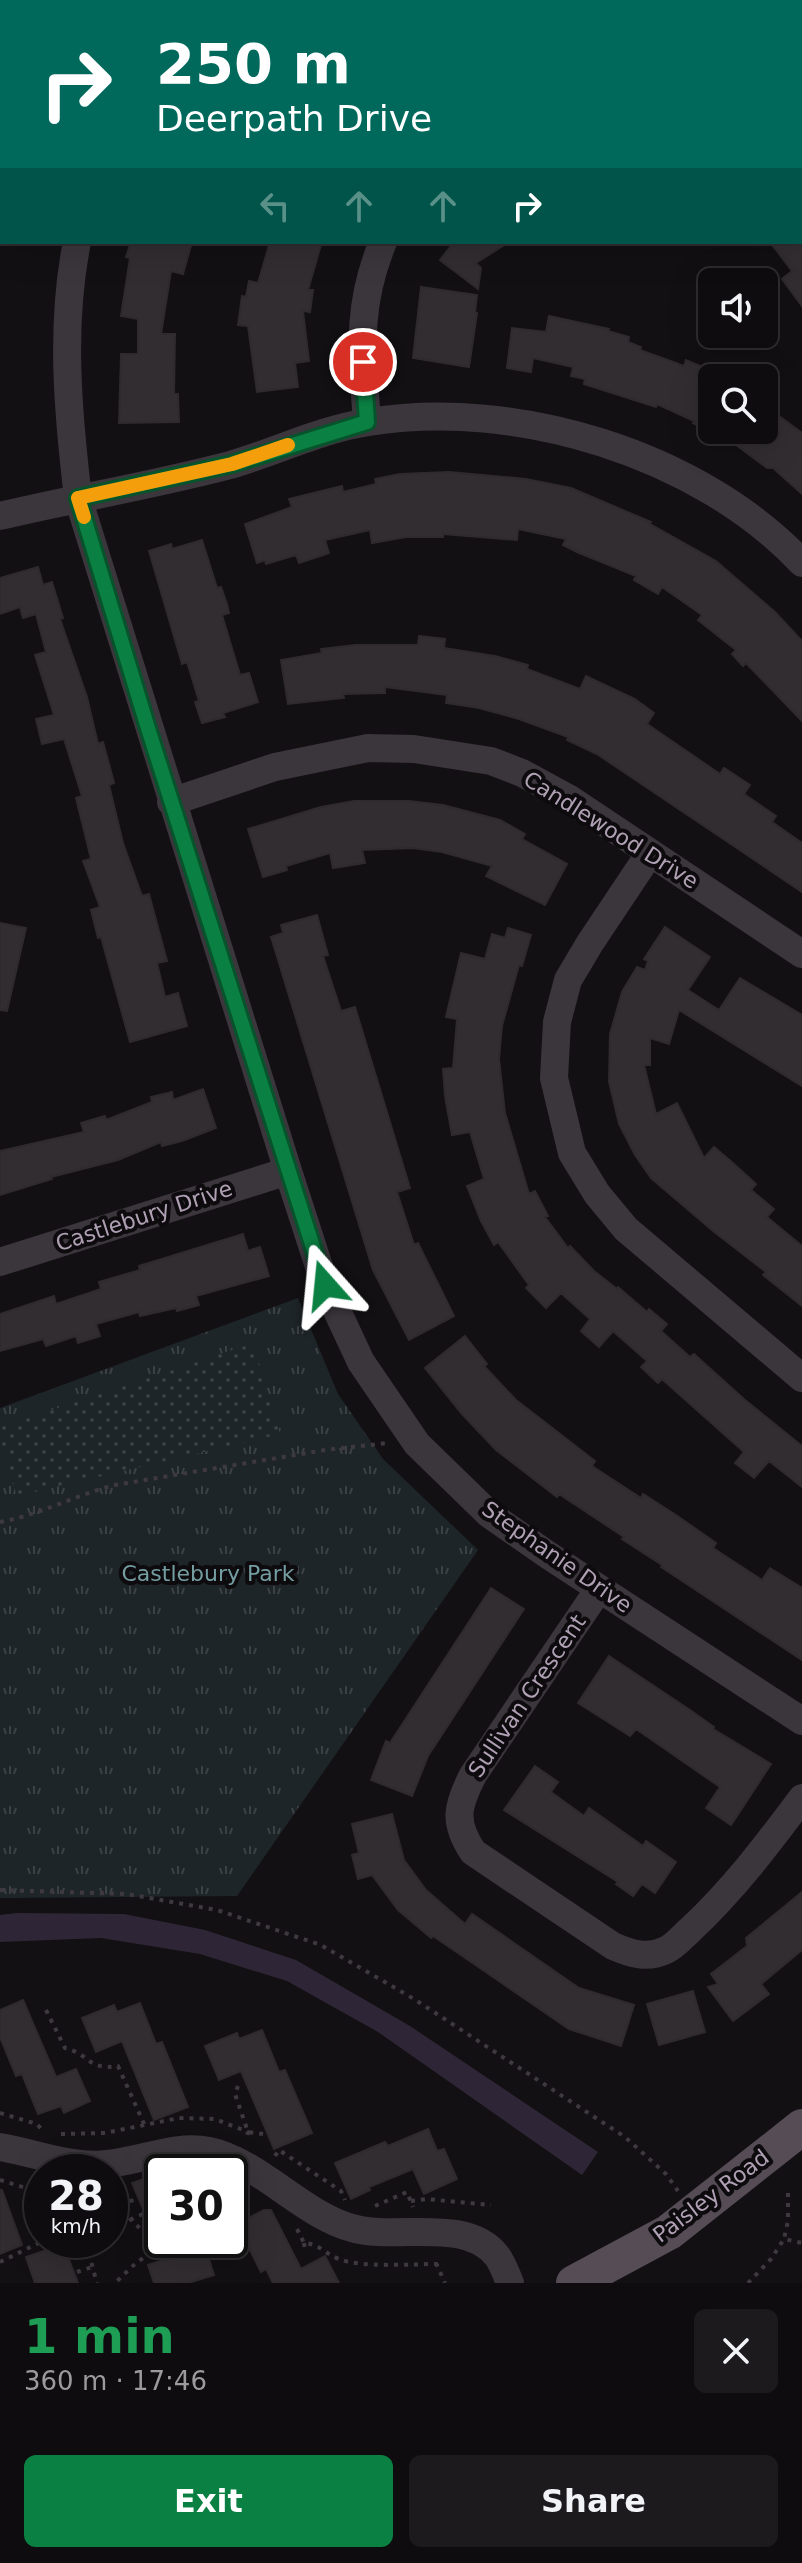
<!DOCTYPE html>
<html lang="en">
<head>
<meta charset="utf-8">
<style>
	body { margin:0; font-family:"DejaVu Sans",sans-serif; background:#1c1a1c; color:#f1f3f6; height:100vh; display:flex; flex-direction:column; font-size:30px; white-space:nowrap }
	* { box-sizing:border-box; margin:0 }
	p { font-size:26px; color:#9b9b9e }
	.icon { flex:none; width:44px; height:44px; fill:none; stroke:currentColor; stroke-width:2; stroke-linecap:round; stroke-linejoin:round }
	.map { position:relative; height:2283px; overflow:hidden }
	.side { display:flex; flex-direction:column; background:#0e0c0e; flex:1 }
	.side>* { flex:none }
	.banner { position:absolute; left:0px; top:0px; width:802px; height:244px; box-shadow:0 8px 32px #0002,0 0 0 2px #2e2c2e; background:#00695c; color:#fff; overflow:hidden }
	.controls { position:absolute; left:698px; top:268px; display:grid; gap:16px }
	.controls a { display:grid; place-items:center; width:80px; height:80px; border-radius:12px; background:#0e0c0e; box-shadow:0 8px 32px #0002,0 0 0 2px #2e2c2e; font-size:40px }
	.speed { position:absolute; left:24px; top:2154px; display:flex; gap:16px; font-size:40px; font-weight:700; text-align:center }
	.speed>* { display:grid; place-content:center; width:104px; height:104px; border-radius:50%; background:#0e0c0e; box-shadow:0 8px 32px #0002,0 0 0 2px #2e2c2e; line-height:1 }
	.speed small { font-size:20px; font-weight:400 }
	.speed .limit { border:4px solid #111; border-radius:12px; background:#fff; color:#111 }
	.pin { position:absolute; display:grid; place-items:center; width:68px; height:68px; color:#fff; margin:-34px; border:4px solid #fff; border-radius:50%; box-shadow:0 2px 8px #0007 }
	.me { position:absolute; width:88px; margin:-44px; rotate:342deg; stroke-linejoin:round; filter:drop-shadow(0 0 6px #0008) }
	.turn { display:flex; align-items:center; gap:28px; height:168px; padding:0 24px; font-size:36px }
	.turn .icon { width:104px; height:104px; stroke-width:2.5 }
	.turn b { display:block; font-size:56px; line-height:68px }
	.lanes { display:flex; align-items:center; height:76px; padding:0 24px; background:#0003; justify-content:center; gap:40px; direction:ltr }
	.lanes .off { opacity:.35 }
	.round { display:grid; place-items:center; flex:none; width:84px; height:84px; border-radius:12px; background:#1c1a1c }
	.overview { display:flex; align-items:center; justify-content:space-between; height:136px; padding:0 24px }
	h1 { font-size:48px; font-weight:800; line-height:60px; color:#1e9e55 }
	.action { display:flex; gap:16px; margin-top:auto; padding:16px 24px }
	.action a { flex:1; height:92px; border-radius:12px; background:#0b8043; color:#fff; font-size:32px; font-weight:800; line-height:92px; text-align:center }
	.action a+a { background:#1c1a1c; color:#f1f3f6 }
	.map>svg:first-child { display:block }
	.park { fill:url(#park-tufts) }
	.garden { fill:url(#garden-dots) }
	.water { fill:#2e2636 }
	.building { fill:#312d31; stroke:#2e2a2e; stroke-width:2 }
	.lines { fill:none; stroke-linecap:round; stroke-linejoin:round }
	.path { stroke:#3e3940; stroke-width:4; stroke-dasharray:4 6; stroke-linecap:butt }
	.minor { stroke:#3b353c; stroke-width:28 }
	.major { stroke:#554c56; stroke-width:36 }
	.route-casing { stroke:#07532c; stroke-width:20 }
	.route { stroke:#0b8043; stroke-width:14 }
	.slow { stroke:#f59e0b; stroke-width:14 }
	.labels { text-anchor:middle; dominant-baseline:central; stroke-width:8; stroke-linejoin:round; paint-order:stroke }
	.street-label { font-size:22px; fill:#afa0b4; stroke:#0d0b0d }
	.park-label { font-size:22px; fill:#749da1; stroke:#0d0b0d }
</style>
</head>
<body>
<div class="map">
<svg width="802" height="2283" viewBox="0 0 802 2283">
	<defs>
		<pattern id="park-tufts" width="24" height="20" patternUnits="userSpaceOnUse" patternTransform="scale(2)"><rect width="24" height="20" fill="#1e2528"/><path d="M3 7l-1-3M5 7V3M7 7l1-3M15 17l-1-3M17 17v-4M19 17l1-3" fill="none" stroke="#3c4145"/></pattern>
		<pattern id="garden-dots" width="8" height="8" patternUnits="userSpaceOnUse" patternTransform="scale(2)"><rect width="8" height="8" fill="#1e2528"/><path d="M2 2h.1M6 6h.1" fill="none" stroke="#3c4145" stroke-width="1.8" stroke-linecap="round"/></pattern>
	</defs>
	<rect width="100%" height="100%" fill="#121012"/>
	<path class="park" d="M298,1298L338,1394L383,1459L478,1550L237,1896L0,1898V1408Z"/>
	<path class="garden" d="M253,1343L280,1434L17,1496L0,1441V1427Z"/>
	<path class="water" d="M17,1913L124,1914L205,1930L296,1960L410,2026L598,2152L582,2175L378,2032L287,1981L200,1954L101,1938L0,1942V1915Z"/>
	<path class="building" d="M131,242H192L183,274L171,271L161,334H175L174,394H178L179,422L119,423L121,354H138V319L121,316L130,258L126,257Z
		M270,242H312L321,245L308,290H313L310,312L303,311L309,361L295,363L298,387L257,392L248,326L238,325L242,296L246,297L249,281L258,283Z
		M454,242H509L476,263L481,268L478,289L440,260Z
		M770,242H802V306L782,279L792,271Z
		M421,287L477,295L475,312L477,313L469,367L413,358Z
		M549,316L609,329L608,331L629,337L628,342L641,347L640,350L684,366L686,360L712,371V430H764V405L802,433V494L773,468H767L732,442L693,423L694,421L657,404L656,407L584,384L585,379L571,376L573,367L533,358L531,372L507,368L512,328L546,332Z
		M449,472L526,479L571,488L651,522L650,524L716,561L775,612L802,641V721L746,663L743,666L732,654L736,650L698,620L702,615L662,587L658,594L634,580L636,576L577,552L563,545L566,539L518,529L517,540L443,534V537H406L372,543L370,530L325,540L329,553L299,563L296,555L266,564L265,560L257,563L245,524L292,507L289,499L342,486L343,492L376,484L375,479L400,474Z
		M202,540L217,588L221,587L227,604L229,613L222,615L240,675L249,673L258,702L223,713L225,717L202,723L195,702L199,701L187,662L182,664L149,551L171,544L172,549Z
		M38,567L43,585L52,582L63,618L60,619L87,697L98,744L103,742L109,764L114,783L109,785L123,843L142,896L149,894L167,961L157,963L165,997L178,993L187,1026L130,1042L101,937L98,938L91,910L100,907L83,861L91,859L76,798L82,796L64,739L42,744L36,719L54,715L35,655L46,652L36,614L23,618L20,607L0,614V578Z
		M419,636L445,639L444,648L495,656L528,665L527,669L580,689L586,676L635,699L654,713L647,724L720,774L724,768L750,785L744,794L776,816L772,822L802,843V892L597,754L567,740L568,737L519,719L479,708L446,703L447,695L385,687V693L343,694L344,698L288,704L281,660L322,653L321,649L355,645H418Z
		M354,801H409L443,805L500,820L525,834L522,839L567,864L545,905L486,876L492,866L442,852L413,848L362,850L365,863L333,868L330,853L286,866L287,870L263,877L248,829L321,807Z
		M317,915L328,955L323,956L341,1011L355,1007L410,1188L397,1192L414,1245L418,1243L454,1316L409,1340L373,1270L271,937L283,933L281,925Z
		M0,923L26,928L7,1011L0,1010Z
		M665,927L710,957L688,990L719,1010L740,978L802,1015V1086L679,1010L669,1044L650,1038V1065H644L656,1114L677,1103L704,1158L714,1147L734,1164L756,1184L751,1190L774,1209L767,1217L802,1246V1306L763,1275L766,1272L713,1231L651,1178L635,1155L619,1124L609,1082L610,1034L622,992L637,967L645,970L648,961L644,959Z
		M508,928L531,935L522,966L519,965L502,1026L499,1059L505,1113L529,1194L535,1191L548,1216L545,1217L568,1248L570,1246L594,1271L617,1289L618,1287L647,1312L649,1309L667,1324L661,1331L690,1357L694,1354L745,1400L802,1446V1487L769,1461L754,1478L735,1463L744,1452L662,1379L658,1383L641,1367L647,1361L613,1331L599,1347L581,1331L590,1319L561,1293L546,1308L526,1288L529,1285L498,1242L494,1245L481,1221L467,1186L484,1179L470,1132L452,1135L445,1096L443,1069L453,1068L457,1019L446,1017L461,953L485,959L492,934L505,938Z
		M203,1089L216,1128L182,1141L162,1146L161,1142L118,1160L51,1177L52,1179L0,1195V1151L84,1132L81,1123L105,1116L106,1120L152,1102L151,1097L172,1092L173,1100Z
		M243,1234L248,1251L260,1247L269,1276L196,1296L199,1305L177,1311L176,1308L140,1316L139,1312L96,1324L100,1336L78,1343L76,1336L46,1346L43,1339L0,1351V1314L54,1296L56,1304L101,1289L99,1282L140,1270L139,1266Z
		M465,1336L487,1364L484,1366L516,1400L595,1461L592,1466L641,1498L643,1494L676,1515L716,1543L713,1548L762,1580L770,1568L802,1588V1660L661,1567L662,1565L622,1539L624,1537L559,1494L557,1497L496,1450L462,1414L425,1368Z
		M491,1588L524,1609L428,1756L412,1796L371,1780L386,1741L390,1743Z
		M609,1656L690,1710L714,1727L713,1729L771,1764L731,1825L706,1808L720,1787L636,1729L630,1736L578,1703Z
		M535,1766L558,1782L551,1792L584,1816L589,1808L643,1846L646,1841L676,1862L655,1893L642,1884L633,1896L616,1884L618,1882L504,1810Z
		M392,1814L404,1860L426,1890L465,1924L472,1914L579,1988L634,2005L621,2046L569,2029L433,1936L431,1938L398,1910L372,1875L358,1879L352,1855L359,1853L352,1824Z
		M802,1892V1950L761,1984L769,1994L733,2021L708,1987L718,1984L711,1974L747,1946L746,1938Z
		M693,1991L705,2032L659,2045L647,2004Z
		M23,2000L56,2077L76,2069L90,2101L64,2113L61,2106L38,2114L22,2074L16,2076L0,2037V2010Z
		M140,2003L156,2044L162,2042L188,2107L154,2120L122,2041L96,2052L82,2018L114,2005L117,2012Z
		M262,2030L279,2072L285,2070L312,2133L274,2149L241,2071L219,2080L205,2046L237,2033L239,2039Z
		M428,2129L437,2151L444,2149L457,2179L424,2194L413,2169L369,2187L370,2190L351,2199L335,2163L385,2142L388,2146Z
		M162,2173V2211L146,2216L132,2183Z
		M0,2190H2L22,2245L0,2254Z
		M264,2210H271L301,2269L325,2256L339,2283H273L266,2269L261,2272L237,2224Z
		M164,2240H203L214,2275L188,2283H154L148,2265L173,2257Z
		M63,2244L78,2283H35L26,2257Z"/>
	<g class="lines">
		<path class="path" d="M0,1522C40,1515 75,1495 115,1485L325,1450L388,1443
			M0,1890L127,1894L217,1910L321,1945L414,1999L625,2137L666,2174L678,2191
			M46,2010L65,2048C90,2054 88,2071 118,2066L145,2126
			M238,2086L235,2094L248,2132L263,2134
			M0,2113L37,2124L43,2131
			M61,2134L105,2133L179,2118L215,2119L248,2132L246,2139
			M275,2156L279,2150L341,2191L345,2200
			M0,2180L42,2193
			M788,2193V2221L784,2239L802,2243
			M110,2197L120,2202C128,2225 148,2229 158,2249L137,2262L115,2283
			M411,2201L426,2199L491,2205
			M120,2204L137,2199
			M375,2206L407,2192L413,2207
			M130,2220L145,2213
			M297,2229L304,2243C320,2244 325,2254 339,2259C361,2268 412,2264 437,2264
			M146,2233L158,2228
			M74,2240C90,2245 92,2268 97,2283
			M304,2243L305,2252
			M158,2249L176,2243
			M0,2262L45,2240
			M436,2263L445,2283
			M77,2272L92,2267
			M748,2283L771,2259L784,2239"/>
		<path class="minor" d="M196,2L198,0
			M800,92L802,95
			M0,191L2,192
			M77,242C60,326 68,413 78,498L288,1171L325,1285L361,1362L417,1444L489,1514L548,1555L802,1721
			M367,422C362,353 356,307 383,242
			M0,516C76,498 154,485 230,465C276,452 321,429 369,422C515,398 700,454 802,563
			M171,802L275,767L368,748L414,749L491,761L522,773L568,798L802,954
			M650,853L590,943L568,980L557,1022L554,1078L572,1153L597,1194L626,1229L802,1378
			M0,1262L288,1171
			M599,1589L473,1775C457,1806 453,1822 473,1852L613,1946C631,1954 648,1959 666,1950C675,1946 683,1936 690,1930C733,1890 767,1845 802,1798
			M0,2147C36,2153 70,2168 107,2164C141,2161 175,2144 209,2151C258,2161 303,2215 352,2228C396,2241 466,2216 497,2256C503,2264 506,2274 510,2283"/>
		<path class="major" d="M574,2283L669,2232L802,2127"/>
	</g>
	<g class="lines">
		<defs>
			<path id="route" d="M325,1285L147,725L78,498L232,464L367,422L363,362"/>
		</defs>
		<use href="#route" class="route-casing"/>
		<use href="#route" class="route"/>
		<path class="slow" d="M84,517L78,498L232,464L288,445"/>
	</g>
	<g class="labels">
		<g class="street-label">
			<text transform="translate(611 830) rotate(32)">Candlewood Drive</text>
			<text transform="translate(144 1216) rotate(-18)">Castlebury Drive</text>
			<text transform="translate(557 1557) rotate(35)">Stephanie Drive</text>
			<text transform="translate(527 1696) rotate(-56)">Sullivan Crescent</text>
			<text transform="translate(711 2196) rotate(-37)">Paisley Road</text>
		</g>
		<g class="park-label">
			<text x="208" y="1573">Castlebury Park</text>
		</g>
	</g>
</svg>
<div class="controls">
<a><svg class="icon" aria-label="sound" viewBox="0 0 24 24"><path d="M4 9h4l5-4v14l-5-4H4zM17 9q2 3 0 6"/></svg></a>
<a><svg class="icon" aria-label="search" viewBox="0 0 24 24"><circle cx="10" cy="10" r="6"/><path d="M15 15l6 6"/></svg></a>
</div>
<div class="speed"><div>28<small>km/h</small></div><div class="limit">30</div></div>
<div class="pin" style="left:363px;top:362px;background:#d93025"><svg class="icon" aria-label="arrive" viewBox="0 0 24 24"><path d="M6 21V4h12l-3 4 3 4H6"/></svg></div>
<svg class="me" style="left:325px;top:1285px" viewBox="-20 -20 40 40"><path d="M0-17L14 15 0 8-14 15z" fill="#0b8043" stroke="#fff" stroke-width="4"/></svg>
<div class="banner">
<div class="turn"><svg class="icon" aria-label="right" viewBox="0 0 24 24"><path d="M7 20v-9h11M14 6l5 5-5 5"/></svg><div><b>250 m</b>Deerpath Drive</div></div>
<div class="lanes"><svg class="icon off" aria-label="left" viewBox="0 0 24 24"><path d="M17 20v-9H6M10 6l-5 5 5 5"/></svg><svg class="icon off" aria-label="ahead" viewBox="0 0 24 24"><path d="M12 20V5M6 11l6-6 6 6"/></svg><svg class="icon off" aria-label="ahead" viewBox="0 0 24 24"><path d="M12 20V5M6 11l6-6 6 6"/></svg><svg class="icon" aria-label="right" viewBox="0 0 24 24"><path d="M7 20v-9h11M14 6l5 5-5 5"/></svg></div>
</div>
</div>
<section class="side">
<div class="overview"><div><h1>1 min</h1><p>360 m · 17:46</p></div><a class="round"><svg class="icon" aria-label="close" viewBox="0 0 24 24"><path d="M6 6l12 12M18 6L6 18"/></svg></a></div>
<div class="action"><a>Exit</a><a>Share</a></div>
</section>
</body>
</html>
